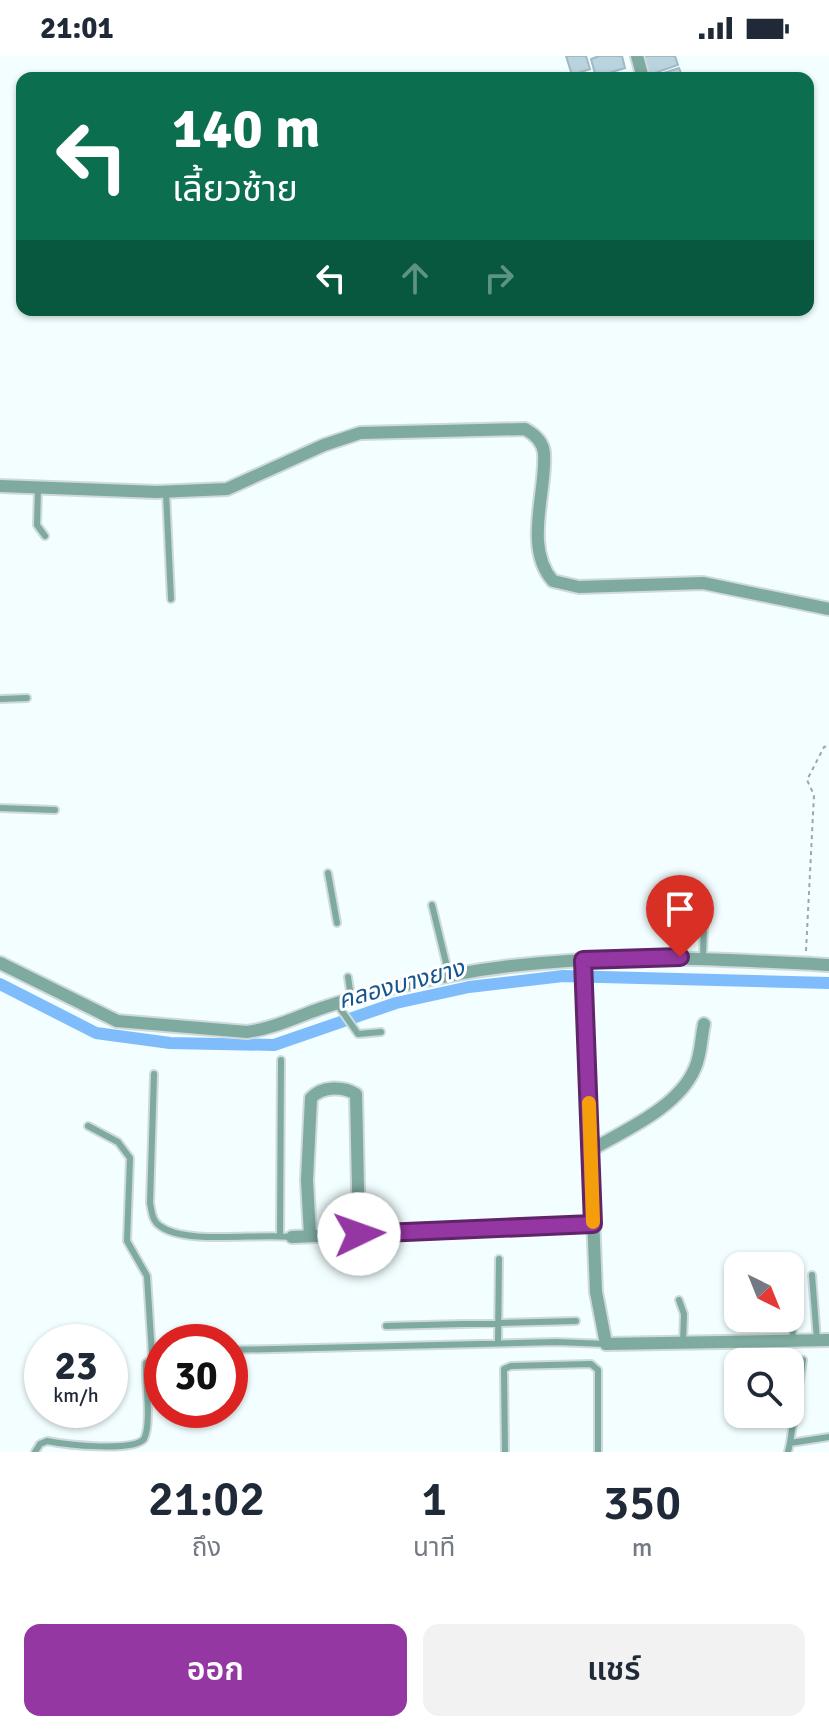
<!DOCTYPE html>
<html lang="th">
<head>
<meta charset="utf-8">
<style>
	body { margin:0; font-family:Signika,"Noto Sans Thai",sans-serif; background:#f2f2f3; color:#1f2937; height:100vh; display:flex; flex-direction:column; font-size:30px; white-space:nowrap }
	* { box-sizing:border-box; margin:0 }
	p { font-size:26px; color:#747a83 }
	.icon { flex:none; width:44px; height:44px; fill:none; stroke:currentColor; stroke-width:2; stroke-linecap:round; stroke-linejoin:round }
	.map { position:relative; height:1396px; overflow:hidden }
	.drawer { display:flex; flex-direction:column; background:#fff; flex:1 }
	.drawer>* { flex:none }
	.banner { position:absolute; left:16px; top:16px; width:798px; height:244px; border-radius:16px; box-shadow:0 2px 6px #0004; background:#0b6e4f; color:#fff; overflow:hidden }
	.needle { width:52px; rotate:137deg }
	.fabs { position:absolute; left:724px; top:1196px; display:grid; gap:16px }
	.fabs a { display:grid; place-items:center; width:80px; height:80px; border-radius:16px; background:#fff; box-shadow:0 2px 6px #0004; font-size:40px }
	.speed { position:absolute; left:24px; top:1268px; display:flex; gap:16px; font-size:40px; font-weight:700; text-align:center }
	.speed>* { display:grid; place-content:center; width:104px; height:104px; border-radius:50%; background:#fff; box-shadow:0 2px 6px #0004; line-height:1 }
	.speed small { font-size:20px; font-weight:400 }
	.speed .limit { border:12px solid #d22; background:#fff; color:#111 }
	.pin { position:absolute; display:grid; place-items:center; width:68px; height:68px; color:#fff; margin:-82px -34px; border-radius:50% 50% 50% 0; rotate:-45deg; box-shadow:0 0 8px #0007 }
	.pin .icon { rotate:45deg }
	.me { position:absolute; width:88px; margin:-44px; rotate:87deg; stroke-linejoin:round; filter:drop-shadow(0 0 6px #0008) }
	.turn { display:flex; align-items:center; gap:28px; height:168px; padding:0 24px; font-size:36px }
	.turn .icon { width:104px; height:104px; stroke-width:2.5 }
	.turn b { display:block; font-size:56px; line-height:68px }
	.lanes { display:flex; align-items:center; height:76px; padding:0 24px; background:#0003; justify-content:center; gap:40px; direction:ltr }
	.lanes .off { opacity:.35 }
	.eta { display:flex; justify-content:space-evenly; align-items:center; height:136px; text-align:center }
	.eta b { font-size:48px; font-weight:600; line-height:56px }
	.action { display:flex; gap:16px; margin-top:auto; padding:16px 24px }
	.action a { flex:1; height:92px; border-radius:16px; background:#9437a2; color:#fff; font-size:32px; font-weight:600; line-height:92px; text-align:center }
	.action a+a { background:#f2f2f3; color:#1f2937 }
	.status { display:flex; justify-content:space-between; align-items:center; height:56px; padding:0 40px; background:#fff; direction:ltr }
	.status svg { height:22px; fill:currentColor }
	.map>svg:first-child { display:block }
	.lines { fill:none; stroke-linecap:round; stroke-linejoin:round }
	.canal { stroke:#7ebcfb; stroke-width:12 }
	.building { fill:#bad4df; stroke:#a0b9c4; stroke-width:2 }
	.lane-casing { stroke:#cedadb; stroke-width:10 }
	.street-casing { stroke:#cedadb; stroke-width:16 }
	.path { stroke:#9ca7a8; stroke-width:2; stroke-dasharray:4 4; stroke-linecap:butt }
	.lane { stroke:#7eaa9f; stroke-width:6 }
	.street { stroke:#7eaa9f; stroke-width:12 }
	.route-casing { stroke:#602469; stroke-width:20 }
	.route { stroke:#9437a2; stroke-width:14 }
	.slow { stroke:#f59e0b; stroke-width:14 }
	.labels { text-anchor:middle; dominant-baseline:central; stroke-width:6; stroke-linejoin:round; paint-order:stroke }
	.water-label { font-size:24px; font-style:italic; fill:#14568f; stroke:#fff }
</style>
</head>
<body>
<div class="status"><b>21:01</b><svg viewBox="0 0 49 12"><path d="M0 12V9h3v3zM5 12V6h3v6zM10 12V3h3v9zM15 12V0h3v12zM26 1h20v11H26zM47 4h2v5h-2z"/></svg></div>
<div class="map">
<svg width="829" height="1396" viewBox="0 0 829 1396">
	<rect width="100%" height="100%" fill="#f2feff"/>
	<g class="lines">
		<path class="canal" d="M0,928L96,977L170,987L274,989L396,947L469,931L563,920L829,927"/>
	</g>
	<path class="building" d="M566,0H586L590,13L572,19Z
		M599,0H622L625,12L596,21L591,3Z
		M643,0H675L678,9L649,19Z
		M679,12L683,22H651V21Z"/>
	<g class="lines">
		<defs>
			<path id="lane" d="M38,432L37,469L45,480
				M166,436L171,543
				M0,643L27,642
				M0,752L55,754
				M328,817L337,867
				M432,849L449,919
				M703,901L704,871
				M348,921L351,941
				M337,948L358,978L381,976
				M154,1018L150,1147C152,1156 152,1165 160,1170C185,1189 258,1177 291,1181
				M88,1070L118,1086L130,1102L127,1185L147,1220L152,1299
				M280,1180L281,1004
				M812,1219L817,1284
				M790,1228L793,1283
				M679,1244L684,1258L683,1287
				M386,1270L576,1265
				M498,1287L499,1203
				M230,1294L556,1286L606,1288
				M790,1387L803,1304
				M35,1396L40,1388L47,1385C67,1389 133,1396 144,1383C152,1367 145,1325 146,1307L162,1295
				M505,1396L504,1313L511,1310L591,1308L598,1314V1396
				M788,1396L790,1387L829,1381"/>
			<path id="street" d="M637,0L643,22
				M0,430L157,436L227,433L324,389L360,377L525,373C534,378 543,385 544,397C547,434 523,492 553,525L579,531L703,527L829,553
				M583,904L596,1236L606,1288L829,1284
				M0,907L117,965L247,976C275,972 296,961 322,952C364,938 410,927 452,919C578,895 702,902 829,909
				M591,1094C625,1074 679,1051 695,1012C701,999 701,982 704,968
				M310,1180L307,1124L311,1042C322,1030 343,1030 356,1038L359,1178
				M292,1181L593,1168"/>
		</defs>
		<use href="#lane" class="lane-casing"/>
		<use href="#street" class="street-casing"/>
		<path class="path" d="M806,895L814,739L807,724L824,691L829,690"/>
		<use href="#lane" class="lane"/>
		<use href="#street" class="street"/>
	</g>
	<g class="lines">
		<defs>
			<path id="route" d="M359,1178L593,1168L583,904L680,901"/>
		</defs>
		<use href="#route" class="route-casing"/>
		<use href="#route" class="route"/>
		<path class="slow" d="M589,1047L593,1166"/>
	</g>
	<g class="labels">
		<g class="water-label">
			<text transform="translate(401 928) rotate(-15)">คลองบางยาง</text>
		</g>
	</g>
</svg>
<div class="fabs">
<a><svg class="needle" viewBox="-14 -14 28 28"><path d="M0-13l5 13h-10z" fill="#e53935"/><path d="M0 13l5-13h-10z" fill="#747a83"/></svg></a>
<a><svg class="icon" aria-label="search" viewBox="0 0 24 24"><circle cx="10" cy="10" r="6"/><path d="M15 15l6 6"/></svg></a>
</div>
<div class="speed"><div>23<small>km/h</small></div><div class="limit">30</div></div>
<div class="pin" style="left:680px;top:901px;background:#d93025"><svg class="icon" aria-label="arrive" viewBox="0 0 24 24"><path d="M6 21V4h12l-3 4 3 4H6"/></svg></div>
<svg class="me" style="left:359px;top:1178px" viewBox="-20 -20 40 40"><circle r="19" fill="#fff"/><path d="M0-13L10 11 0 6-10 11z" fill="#9437a2"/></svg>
<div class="banner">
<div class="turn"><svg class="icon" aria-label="left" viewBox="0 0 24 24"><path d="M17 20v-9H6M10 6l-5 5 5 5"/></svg><div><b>140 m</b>เลี้ยวซ้าย</div></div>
<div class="lanes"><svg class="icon" aria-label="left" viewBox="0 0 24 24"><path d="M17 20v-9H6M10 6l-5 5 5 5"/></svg><svg class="icon off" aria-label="ahead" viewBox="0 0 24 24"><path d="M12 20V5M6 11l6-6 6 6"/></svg><svg class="icon off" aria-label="right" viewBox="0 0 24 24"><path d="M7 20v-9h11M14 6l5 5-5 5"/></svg></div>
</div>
</div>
<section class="drawer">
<div class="eta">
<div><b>21:02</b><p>ถึง</p></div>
<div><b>1</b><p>นาที</p></div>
<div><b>350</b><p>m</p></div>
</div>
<div class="action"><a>ออก</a><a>แชร์</a></div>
</section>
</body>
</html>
